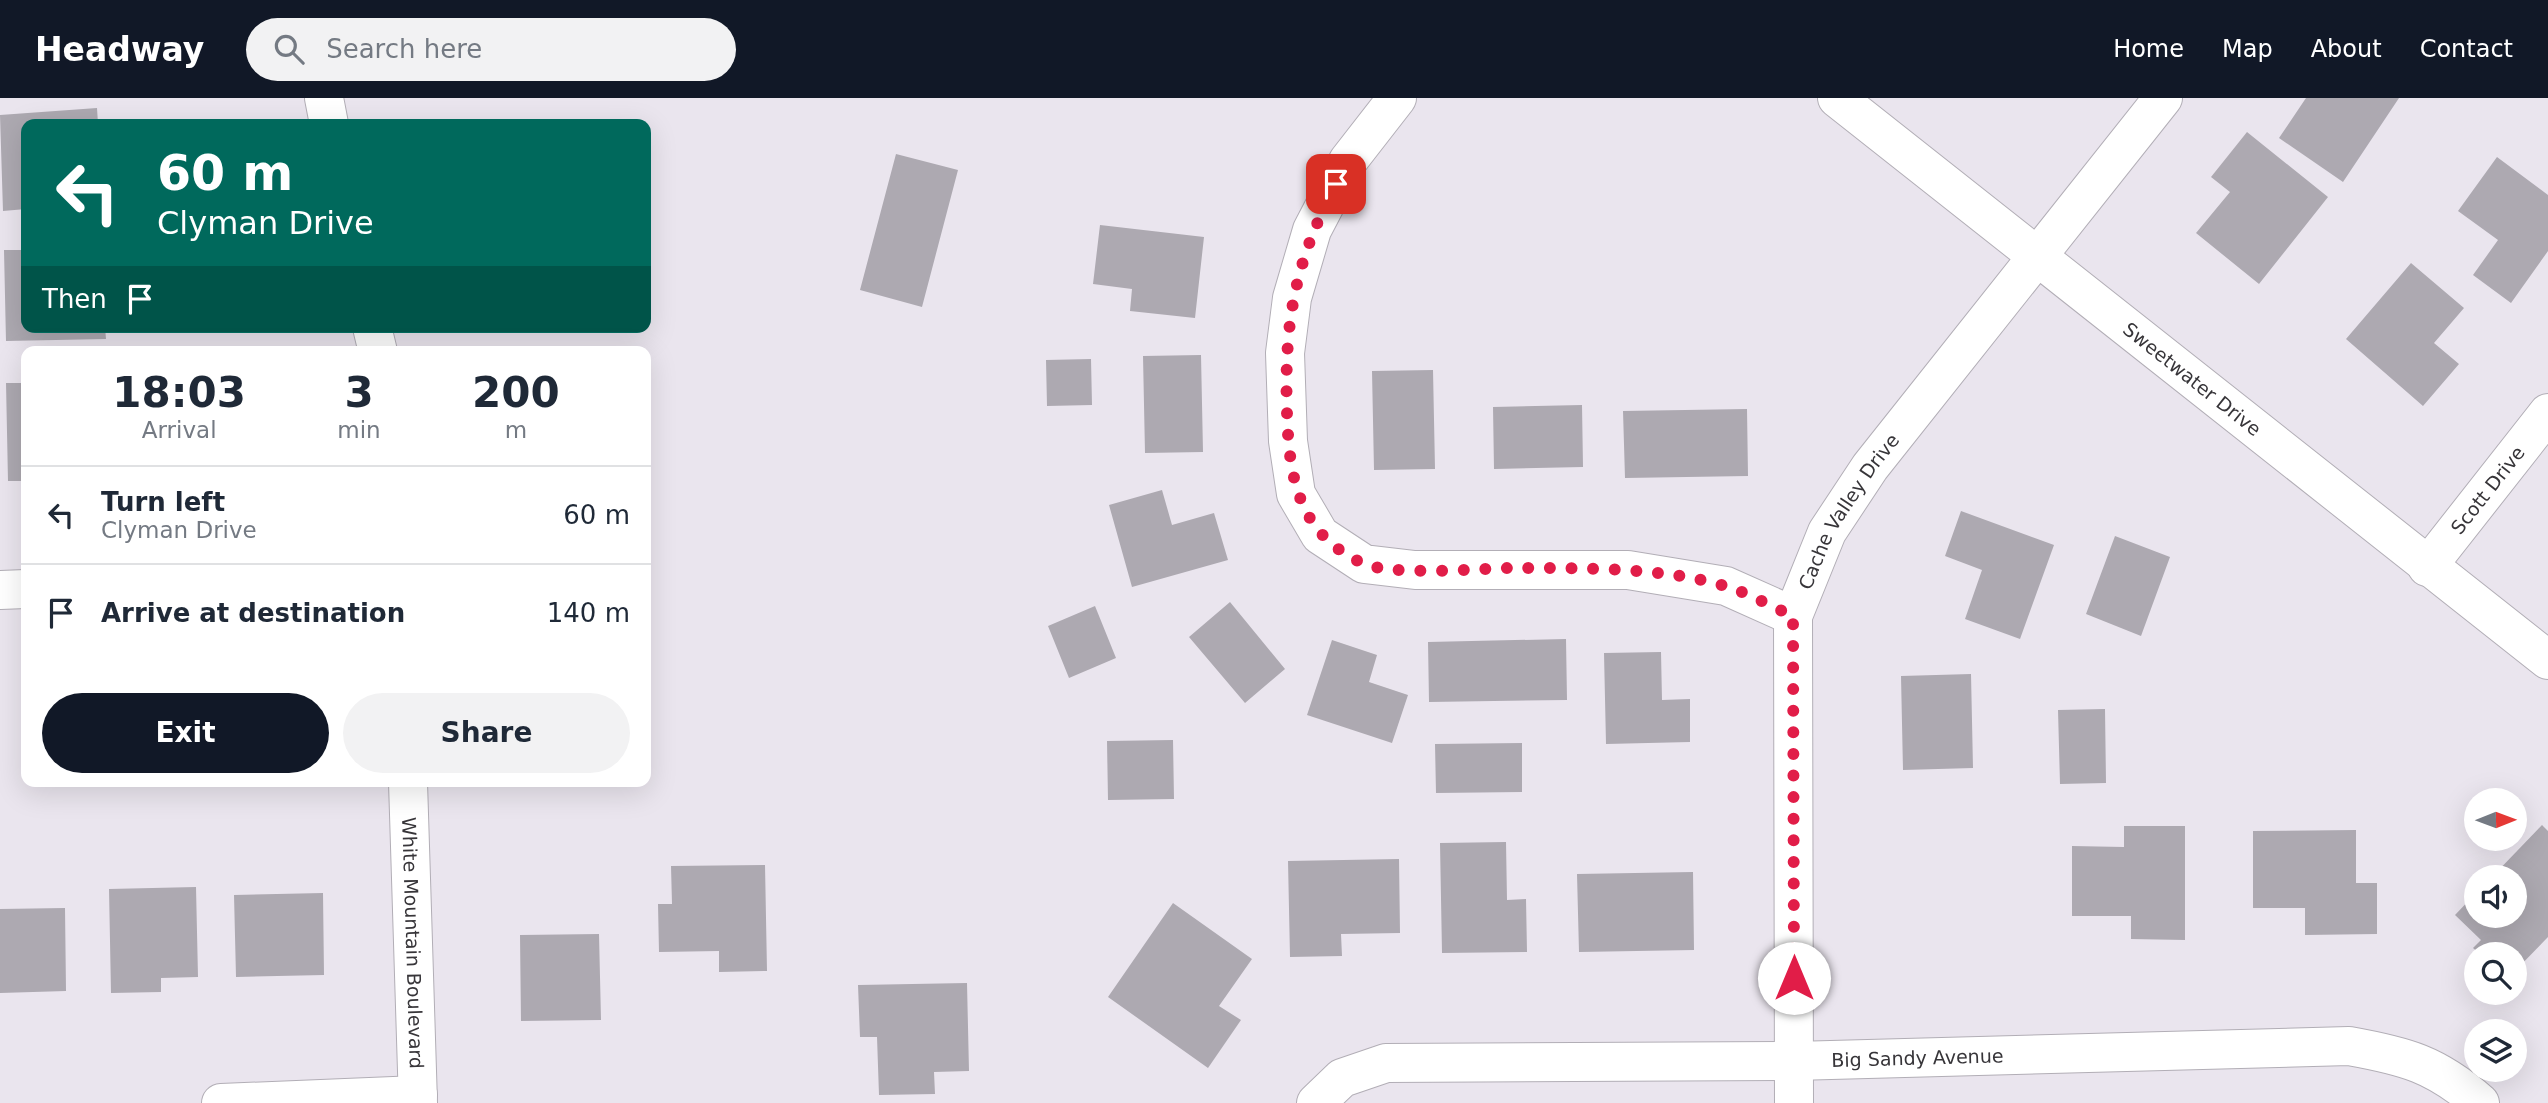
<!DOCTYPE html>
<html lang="en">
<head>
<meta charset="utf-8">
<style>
	body { margin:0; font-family:"DejaVu Sans",sans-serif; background:#f2f2f3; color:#1f2937; height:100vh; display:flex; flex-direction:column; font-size:26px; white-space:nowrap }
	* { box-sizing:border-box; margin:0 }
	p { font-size:23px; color:#747a83 }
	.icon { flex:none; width:38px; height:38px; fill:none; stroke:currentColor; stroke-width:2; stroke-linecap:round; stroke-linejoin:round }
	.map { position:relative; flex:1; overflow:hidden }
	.details { position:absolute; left:21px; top:248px; width:630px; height:441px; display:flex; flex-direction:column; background:#fff; border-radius:14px; box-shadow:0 7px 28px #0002 }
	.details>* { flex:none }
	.top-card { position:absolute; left:21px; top:21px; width:630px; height:214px; border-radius:14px; box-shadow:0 7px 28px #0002; background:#00695c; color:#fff; overflow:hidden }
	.needle { width:46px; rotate:89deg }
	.fabs { position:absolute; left:2464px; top:690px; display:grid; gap:14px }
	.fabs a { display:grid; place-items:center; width:63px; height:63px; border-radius:50%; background:#fff; box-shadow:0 7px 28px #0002; font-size:35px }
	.pin { position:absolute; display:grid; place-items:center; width:60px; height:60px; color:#fff; margin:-30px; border-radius:14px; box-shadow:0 4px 10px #0006 }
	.me { position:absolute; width:77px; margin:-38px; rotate:0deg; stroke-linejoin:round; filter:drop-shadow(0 0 5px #0008) }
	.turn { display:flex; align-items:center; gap:24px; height:147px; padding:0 21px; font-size:32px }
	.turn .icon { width:91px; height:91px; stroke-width:2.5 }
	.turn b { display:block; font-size:49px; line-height:60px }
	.then { display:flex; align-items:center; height:66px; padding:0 21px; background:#0003; gap:14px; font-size:26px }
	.eta { display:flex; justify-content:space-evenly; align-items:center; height:119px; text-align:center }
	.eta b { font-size:42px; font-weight:600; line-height:49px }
	.cta { display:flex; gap:14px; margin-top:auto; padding:14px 21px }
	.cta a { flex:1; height:80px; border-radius:42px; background:#111827; color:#fff; font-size:28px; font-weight:600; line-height:80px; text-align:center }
	.cta a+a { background:#f2f2f3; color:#1f2937 }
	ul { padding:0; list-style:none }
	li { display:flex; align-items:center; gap:21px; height:98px; padding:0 21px; border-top:2px solid #e0e1e3 }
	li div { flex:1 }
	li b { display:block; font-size:26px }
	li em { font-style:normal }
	header { display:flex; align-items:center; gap:42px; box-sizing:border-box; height:98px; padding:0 35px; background:#111827; color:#fff }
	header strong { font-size:33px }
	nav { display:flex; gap:38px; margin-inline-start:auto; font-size:24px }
	.search { width:490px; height:63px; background:#f2f2f3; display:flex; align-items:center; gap:18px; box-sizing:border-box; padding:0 24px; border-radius:38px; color:#747a83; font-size:26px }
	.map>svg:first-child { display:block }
	.building { fill:#ada9b1 }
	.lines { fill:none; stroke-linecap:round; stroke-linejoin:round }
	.minor-casing { stroke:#b2aeb6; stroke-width:40 }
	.tertiary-casing { stroke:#b2aeb6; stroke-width:40 }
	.minor { stroke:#fff; stroke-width:38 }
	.tertiary { stroke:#fff; stroke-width:38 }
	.route { stroke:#e11d48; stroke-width:12; stroke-dasharray:0 21.6 }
	.labels { text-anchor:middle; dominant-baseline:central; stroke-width:5; stroke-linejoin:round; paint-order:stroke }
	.street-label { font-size:19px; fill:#373539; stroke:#eae5ee }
</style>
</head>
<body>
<header>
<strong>Headway</strong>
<div class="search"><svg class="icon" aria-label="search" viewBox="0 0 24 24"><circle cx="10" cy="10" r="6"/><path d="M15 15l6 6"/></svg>Search here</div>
<nav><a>Home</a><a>Map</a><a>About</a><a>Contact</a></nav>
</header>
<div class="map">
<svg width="2548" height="1005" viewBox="0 0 2548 1005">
	<rect width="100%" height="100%" fill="#eae5ee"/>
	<path class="building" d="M2306,0H2399L2343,84L2279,40Z
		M97,10L98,26H26V111L3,113L0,17Z
		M2247,34L2328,99L2259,186L2196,135L2230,94L2211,79Z
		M896,56L958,72L922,209L860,192Z
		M2497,59L2548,97V153L2511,205L2473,177L2498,142L2458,113Z
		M1100,127L1204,139L1195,220L1130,213L1132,191L1093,186Z
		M4,152H26V229H105L106,241L6,243Z
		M2411,165L2464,210L2434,245L2459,266L2423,308L2346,241Z
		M1201,257L1203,354L1145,355L1143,258Z
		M1091,261L1092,307L1047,308L1046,262Z
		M1433,272L1435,371L1374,372L1372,273Z
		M6,285H26V383H8Z
		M1582,307L1583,369L1494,371L1493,309Z
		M1747,311L1748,378L1625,380L1623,313Z
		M1162,392L1172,427L1214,415L1228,462L1132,489L1109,407Z
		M1961,413L2054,447L2020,541L1965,521L1982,472L1945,458Z
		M2115,438L2170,459L2141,538L2086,516Z
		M1230,504L1285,571L1245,605L1189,539Z
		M1095,508L1116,560L1069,580L1048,528Z
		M1566,541L1567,602L1429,604L1428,544Z
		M1332,542L1377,557L1369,584L1408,597L1392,645L1307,617Z
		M1661,554L1662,602L1690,601V644L1606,646L1604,555Z
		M1971,576L1973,670L1903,672L1901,578Z
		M2105,611L2106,685L2060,686L2058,612Z
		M1173,642L1174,701L1108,702L1107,643Z
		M1522,645V694L1436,695L1435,646Z
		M2542,727L2548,733V839L2515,873V856H2480L2473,850L2481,842L2455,817L2476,795V817H2515V779H2492Z
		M2124,728H2185V842L2131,841V818H2072V748L2124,749Z
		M2356,732V785H2377V836L2305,837V810H2253V733Z
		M1506,744L1507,802L1526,801L1527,854L1442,855L1440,745Z
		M1399,761L1400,835L1341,836L1342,858L1290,859L1288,763Z
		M765,767L767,873L719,874V853L659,854L658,806H672L671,768Z
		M1693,774L1694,852L1579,854L1577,776Z
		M196,789L198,879L161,880V894L111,895L109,791Z
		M323,795L324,877L236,879L234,797Z
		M1173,805L1252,861L1219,908L1241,922L1208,970L1108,899Z
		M65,810L66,893L0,895V811Z
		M599,836L601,922L521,923L520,837Z
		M967,885L969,973L934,974L935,996L879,997L877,939H860L858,887Z"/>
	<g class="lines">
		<defs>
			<g id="minor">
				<path d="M1397,0L1348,63L1312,132L1292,200L1285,255L1288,343L1296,396L1320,437L1364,466L1415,472H1628L1726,488L1793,518"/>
				<path id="s1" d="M2427,469L2548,315"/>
				<path d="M0,492L26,491"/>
				<path d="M221,1005L418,997"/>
				<path id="s2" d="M1316,1005L1342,980L1386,965L1794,963L2349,948C2405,958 2436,966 2480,1005"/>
				<path id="s3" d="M1794,1005L1793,518L1827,434L1870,369L2163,0"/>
			</g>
			<g id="tertiary">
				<path d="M324,0L329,26"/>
				<path id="s4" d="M1837,0L2548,562"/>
				<path d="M372,229L378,254"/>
				<path id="s5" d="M408,684L418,1005"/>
			</g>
		</defs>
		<use href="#minor" class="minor-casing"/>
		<use href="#tertiary" class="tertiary-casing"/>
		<use href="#minor" class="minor"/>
		<use href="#tertiary" class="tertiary"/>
	</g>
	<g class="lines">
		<path class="route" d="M1336,86C1294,166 1284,225 1287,315C1289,379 1298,435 1362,465C1391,479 1480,470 1515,470C1580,470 1663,469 1725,488C1748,495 1771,508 1793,518L1794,880"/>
	</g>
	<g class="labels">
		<g class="street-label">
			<text stroke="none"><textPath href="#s4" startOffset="453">Sweetwater Drive</textPath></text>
			<text stroke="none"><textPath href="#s1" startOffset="98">Scott Drive</textPath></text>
			<text stroke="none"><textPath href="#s3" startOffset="606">Cache Valley Drive</textPath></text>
			<text stroke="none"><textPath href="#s5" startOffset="161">White Mountain Boulevard</textPath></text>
			<text stroke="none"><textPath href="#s2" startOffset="614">Big Sandy Avenue</textPath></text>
		</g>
	</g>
</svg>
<div class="fabs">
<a><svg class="needle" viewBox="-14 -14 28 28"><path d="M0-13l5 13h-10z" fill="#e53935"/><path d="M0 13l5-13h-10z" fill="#747a83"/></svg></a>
<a><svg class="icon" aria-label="sound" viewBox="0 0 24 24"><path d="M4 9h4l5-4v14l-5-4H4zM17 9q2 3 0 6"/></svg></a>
<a><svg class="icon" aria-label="search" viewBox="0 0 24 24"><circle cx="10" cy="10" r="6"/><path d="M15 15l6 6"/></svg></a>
<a><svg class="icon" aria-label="layers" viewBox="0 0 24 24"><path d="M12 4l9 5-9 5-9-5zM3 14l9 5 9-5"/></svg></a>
</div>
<div class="pin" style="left:1336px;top:86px;background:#d93025"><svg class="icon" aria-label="arrive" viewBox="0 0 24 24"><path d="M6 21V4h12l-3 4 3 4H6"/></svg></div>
<svg class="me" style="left:1794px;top:880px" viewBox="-20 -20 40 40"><circle r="19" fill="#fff"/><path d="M0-13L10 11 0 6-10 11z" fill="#e11d48"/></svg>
<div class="top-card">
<div class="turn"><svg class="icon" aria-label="left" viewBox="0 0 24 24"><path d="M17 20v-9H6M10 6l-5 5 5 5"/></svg><div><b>60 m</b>Clyman Drive</div></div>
<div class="then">Then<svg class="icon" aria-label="arrive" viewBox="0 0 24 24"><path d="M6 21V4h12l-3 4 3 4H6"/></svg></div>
</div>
<section class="details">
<div class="eta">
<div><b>18:03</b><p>Arrival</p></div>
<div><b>3</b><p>min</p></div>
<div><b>200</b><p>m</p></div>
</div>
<ul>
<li><svg class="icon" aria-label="left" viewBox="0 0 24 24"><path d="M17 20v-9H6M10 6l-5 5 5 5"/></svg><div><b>Turn left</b><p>Clyman Drive</p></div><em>60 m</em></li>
<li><svg class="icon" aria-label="arrive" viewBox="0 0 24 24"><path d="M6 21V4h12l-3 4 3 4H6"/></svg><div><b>Arrive at destination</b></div><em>140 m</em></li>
</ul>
<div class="cta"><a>Exit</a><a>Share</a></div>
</section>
</div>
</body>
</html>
